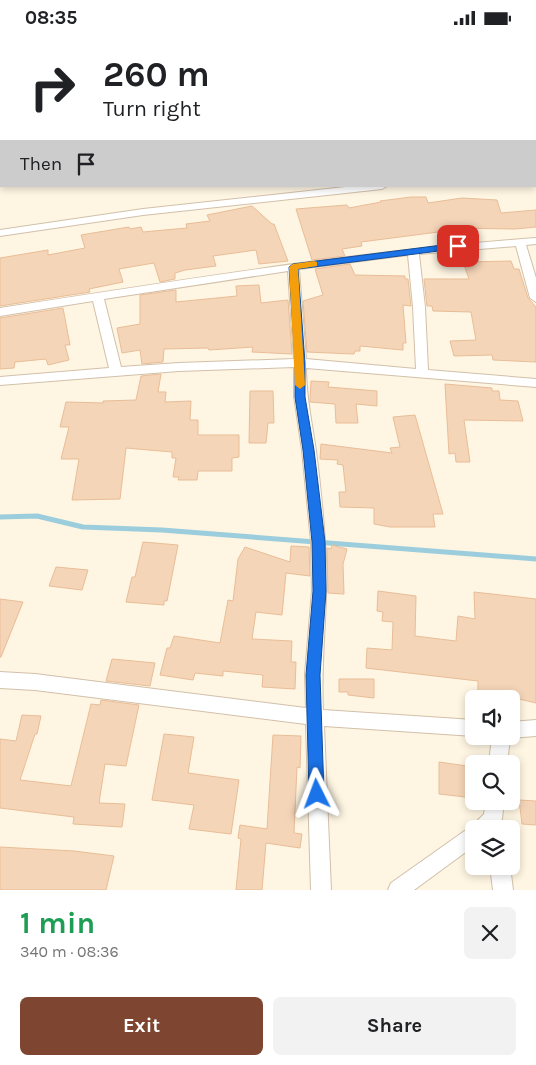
<!DOCTYPE html>
<html lang="en">
<head>
<meta charset="utf-8">
<style>
	body { margin:0; font-family:Karla,sans-serif; background:#f2f2f2; color:#202124; height:100vh; display:flex; flex-direction:column; font-size:19px; white-space:nowrap }
	* { box-sizing:border-box; margin:0 }
	p { font-size:16px; color:#757577 }
	.icon { flex:none; width:28px; height:28px; fill:none; stroke:currentColor; stroke-width:2; stroke-linecap:round; stroke-linejoin:round }
	.map { position:relative; height:855px; overflow:hidden }
	.panel { display:flex; flex-direction:column; background:#fff; flex:1 }
	.panel>* { flex:none }
	.top-card { position:absolute; left:0px; top:0px; width:536px; height:152px; box-shadow:0 2px 8px #0003; background:#fff; color:#202124; overflow:hidden }
	.controls { position:absolute; left:465px; top:655px; display:grid; gap:10px }
	.controls a { display:grid; place-items:center; width:55px; height:55px; border-radius:8px; background:#fff; box-shadow:0 2px 8px #0003; font-size:25px }
	.pin { position:absolute; display:grid; place-items:center; width:42px; height:42px; color:#fff; margin:-21px; border-radius:10px; box-shadow:0 2px 8px #0006 }
	.me { position:absolute; width:55px; margin:-28px; rotate:357deg; stroke-linejoin:round; filter:drop-shadow(0 0 4px #0008) }
	.turn { display:flex; align-items:center; gap:18px; height:105px; padding:0 20px; font-size:22px }
	.turn .icon { width:65px; height:65px; stroke-width:2.5 }
	.turn b { display:block; font-size:35px; line-height:42px }
	.then { display:flex; align-items:center; height:48px; padding:0 20px; background:#0003; gap:10px; font-size:19px }
	.round { display:grid; place-items:center; flex:none; width:52px; height:52px; border-radius:8px; background:#f2f2f2 }
	.summary { display:flex; align-items:center; justify-content:space-between; height:85px; padding:0 20px }
	h1 { font-size:30px; font-weight:700; line-height:38px; color:#1e9e55 }
	.action { display:flex; gap:10px; margin-top:auto; padding:10px 20px }
	.action a { flex:1; height:58px; border-radius:8px; background:#7e4630; color:#fff; font-size:20px; font-weight:700; line-height:58px; text-align:center }
	.action a+a { background:#f2f2f2; color:#202124 }
	.status { display:flex; justify-content:space-between; align-items:center; height:35px; padding:0 25px; background:#fff; direction:ltr }
	.status svg { height:14px; fill:currentColor }
	.map>svg:first-child { display:block }
	.lines { fill:none; stroke-linecap:round; stroke-linejoin:round }
	.stream { stroke:#9bcddc; stroke-width:5 }
	.building { fill:#f5d5b8; stroke:#e9bd97 }
	.street-casing { stroke:#d2c0aa; stroke-width:2 }
	.street { fill:#fff; fill-rule:evenodd }
	.route { fill:#1a73e8; stroke:#114b97 }
	.slow { fill:#f59e0b }
</style>
</head>
<body>
<div class="status"><b>08:35</b><svg viewBox="0 0 49 12"><path d="M0 12V9h3v3zM5 12V6h3v6zM10 12V3h3v9zM15 12V0h3v12zM26 1h20v11H26zM47 4h2v5h-2z"/></svg></div>
<div class="map">
<svg width="536" height="855" viewBox="0 0 536 855">
	<rect width="100%" height="100%" fill="#fef5e2"/>
	<g class="lines">
		<path class="stream" d="M0,482L37,481L83,492L162,495L536,524"/>
	</g>
	<path class="building" d="M411,162H426L428,168L462,163L497,165L501,178L536,175V192L515,194L444,193L446,196L361,207L362,211L342,214L345,221L312,225L296,174L347,170L349,173L381,167L380,166Z
		M252,171L272,189H274L288,226L259,229L256,215L213,221L216,231L185,235L175,238V244L160,247L154,228L136,231L119,234L123,247L89,254L90,257L0,271V223L48,215V220L85,213L81,200L129,192L130,194L141,192L143,197L187,193L186,189L210,186L207,180Z
		M511,226L514,234H519L528,263L536,272V327L493,325L492,320L454,321L450,306L476,305L471,277L433,276L432,271H427L424,244H469L463,227Z
		M350,229L355,240L405,241V244H408L411,271L403,270L406,308H403V315L360,311V316H355L354,319L307,317L303,266L323,260L315,234Z
		M259,250L261,268L288,265L292,319L252,317L253,312L209,315L208,313L164,314L163,327L142,329L140,315L122,318L117,293L140,289V260L176,255V267L237,261L236,251Z
		M63,273L70,310H65L69,325L48,330L46,324L15,327L14,333L0,334V283Z
		M161,339L158,357H166L165,367L191,366L190,385H198V400H239V422L232,423V436H198L197,445H178L179,442H173L176,423H172V417L126,413L120,464L72,465L79,424H61L69,392H60L66,367L103,368V366L136,365L141,341Z
		M311,346L329,347L328,352L377,356V371L356,369L358,388H336L335,369L310,367Z
		M445,349L492,353V356H499L500,365L518,366L523,386L464,385L470,427H456L455,418L449,419Z
		M250,356H273L274,388H268L266,408H249Z
		M415,380L443,479H433L435,492H390L374,489V473L340,472L339,457H346L343,430L337,429L338,425L320,424L321,409L392,418L390,413L400,412L393,382Z
		M143,507L178,510L167,566H164V570L126,567L132,542H135Z
		M332,510L347,514L343,529L344,559L328,558L327,513L331,514Z
		M291,511L309,512L310,541L286,538L282,580L256,577L252,604L292,606L291,627H296L295,654L262,652L263,640L223,636V641L195,638L193,645L160,640L167,613H170L174,601L220,608L228,565L233,566L238,524L245,512L290,527Z
		M56,532L88,535L82,555L49,551Z
		M378,556L416,561L415,601L456,606L458,581L475,584L474,557L536,564V668L519,664H478V646L366,633L367,613L392,615L393,587L382,586L383,577L377,576Z
		M0,564L23,567L1,622H0Z
		M112,624L155,628L150,651L106,646Z
		M339,644H374V663L348,660V657H339Z
		M101,665L139,670L126,731L105,729L99,768L125,769L122,792L73,789L74,782L0,773V704L16,706L22,680L41,681L37,699H35L20,745L71,751L91,669L100,670Z
		M164,699L194,702L188,738L239,745L231,799L189,794L194,770L152,765Z
		M273,700L301,701L300,733L297,732L294,798L302,799L300,813L266,808L262,855H236L241,804L238,803L240,790L267,794Z
		M439,727L474,732V763L439,759Z
		M519,765L536,766V790L522,789Z
		M0,812L74,816L114,821L106,855H0Z"/>
	<g class="lines">
		<defs>
			<path id="street" d="M535,130H536V136H535Z
				M354,151H387L382,154L143,180L0,201V195L143,174Z
				M536,203V209L526,210L536,243V267L530,263L516,211L419,219L425,272L428,335L536,344V352L306,333C306,361 312,388 316,416C320,446 323,477 325,507C330,563 320,618 323,675L474,685V701L324,691L331,855H311L306,689L35,655L0,653V637L35,639L306,673L305,639L312,556L311,507L302,415L294,361V332L179,336L0,350V342L109,333L93,266L0,281V273C178,246 356,216 536,203ZM408,220L413,272L416,334L306,324L299,234ZM288,236L294,324L179,328L121,332L104,264Z
				M536,685V701L510,703L507,729H489L492,701H511V687Z
				M486,766H504L502,784L496,794H474V811L414,855H388L391,848L473,790L484,779Z
				M490,831H510L513,855H493Z"/>
		</defs>
		<use href="#street" class="street-casing"/>
		<use href="#street" class="street"/>
	</g>
	<path class="route" d="M458,208L463,211L462,213L298,234L305,328V362L314,415L325,507L326,556L320,640L324,759L322,764L317,766L311,764L309,759L306,640L313,556L312,507L303,415L295,362V328L289,232L293,229Z"/>
	<path class="slow" d="M314,226L317,227V231L298,234L305,350L300,354L295,350L289,232L293,229Z"/>
</svg>
<div class="controls">
<a><svg class="icon" aria-label="sound" viewBox="0 0 24 24"><path d="M4 9h4l5-4v14l-5-4H4zM17 9q2 3 0 6"/></svg></a>
<a><svg class="icon" aria-label="search" viewBox="0 0 24 24"><circle cx="10" cy="10" r="6"/><path d="M15 15l6 6"/></svg></a>
<a><svg class="icon" aria-label="layers" viewBox="0 0 24 24"><path d="M12 4l9 5-9 5-9-5zM3 14l9 5 9-5"/></svg></a>
</div>
<div class="pin" style="left:458px;top:211px;background:#d93025"><svg class="icon" aria-label="arrive" viewBox="0 0 24 24"><path d="M6 21V4h12l-3 4 3 4H6"/></svg></div>
<svg class="me" style="left:317px;top:759px" viewBox="-20 -20 40 40"><path d="M0-17L14 15 0 8-14 15z" fill="#1a73e8" stroke="#fff" stroke-width="4"/></svg>
<div class="top-card">
<div class="turn"><svg class="icon" aria-label="right" viewBox="0 0 24 24"><path d="M7 20v-9h11M14 6l5 5-5 5"/></svg><div><b>260 m</b>Turn right</div></div>
<div class="then">Then<svg class="icon" aria-label="arrive" viewBox="0 0 24 24"><path d="M6 21V4h12l-3 4 3 4H6"/></svg></div>
</div>
</div>
<section class="panel">
<div class="summary"><div><h1>1 min</h1><p>340 m · 08:36</p></div><a class="round"><svg class="icon" aria-label="close" viewBox="0 0 24 24"><path d="M6 6l12 12M18 6L6 18"/></svg></a></div>
<div class="action"><a>Exit</a><a>Share</a></div>
</section>
</body>
</html>
